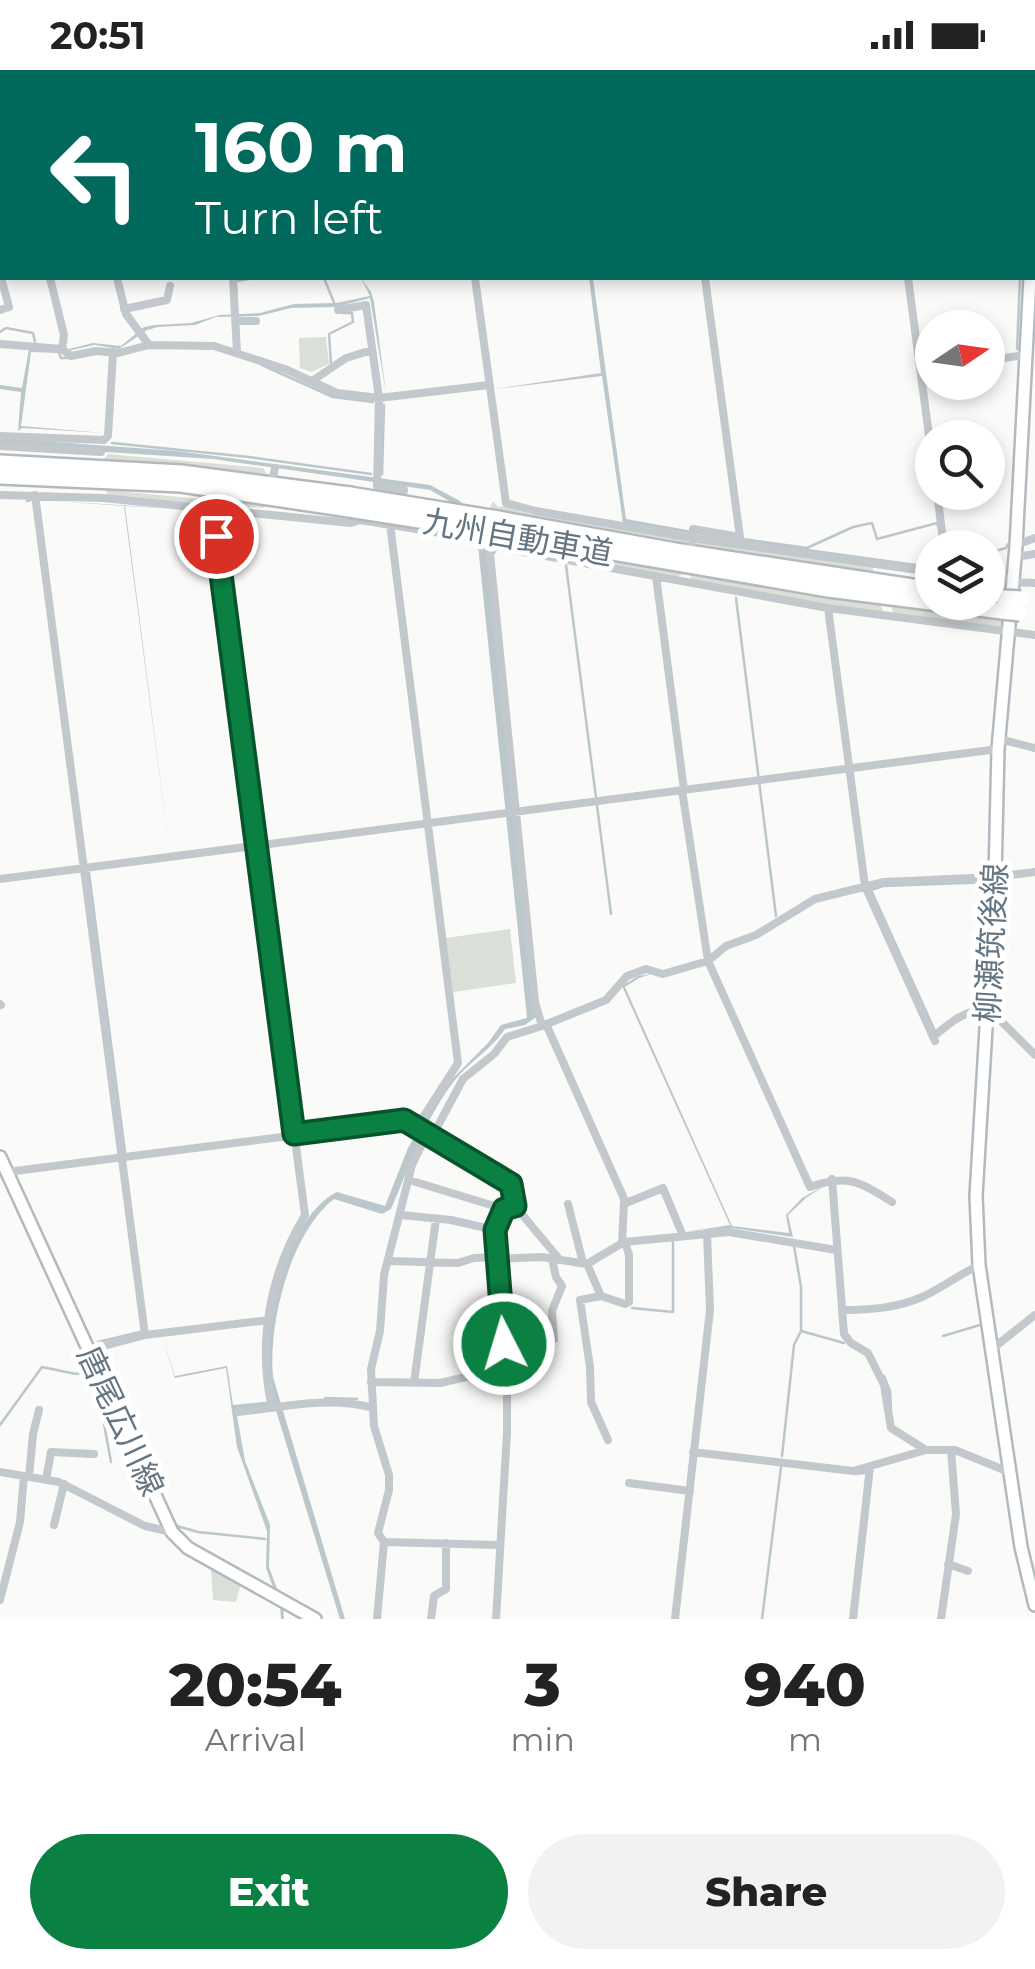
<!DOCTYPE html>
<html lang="en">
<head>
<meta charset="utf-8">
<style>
	body { margin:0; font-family:Montserrat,"Noto Sans JP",sans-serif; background:#f2f2f2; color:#222; height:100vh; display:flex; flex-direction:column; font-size:38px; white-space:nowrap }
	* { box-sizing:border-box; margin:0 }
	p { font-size:32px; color:#767676 }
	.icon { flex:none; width:55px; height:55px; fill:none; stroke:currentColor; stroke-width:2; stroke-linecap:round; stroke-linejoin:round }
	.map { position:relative; height:1549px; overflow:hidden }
	.details { display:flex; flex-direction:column; background:#fff; flex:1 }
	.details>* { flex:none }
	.hud { position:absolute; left:0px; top:0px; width:1035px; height:210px; box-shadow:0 5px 15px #0003; background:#00695c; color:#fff; overflow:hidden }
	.needle { width:65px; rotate:77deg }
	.controls { position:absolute; left:915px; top:240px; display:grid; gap:20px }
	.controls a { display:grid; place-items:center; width:90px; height:90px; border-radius:50%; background:#fff; box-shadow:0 5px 15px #0003; font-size:50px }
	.pin { position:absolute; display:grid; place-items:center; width:85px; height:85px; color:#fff; margin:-42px; border:5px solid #fff; border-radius:50%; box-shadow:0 2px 10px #0007 }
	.me { position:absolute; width:110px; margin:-55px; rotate:355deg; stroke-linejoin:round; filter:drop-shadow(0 0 8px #0008) }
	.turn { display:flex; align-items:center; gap:35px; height:210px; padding:0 30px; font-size:45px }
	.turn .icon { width:130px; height:130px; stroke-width:2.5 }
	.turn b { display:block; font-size:70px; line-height:85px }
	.eta { display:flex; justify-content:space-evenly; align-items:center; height:170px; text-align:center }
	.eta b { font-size:60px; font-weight:800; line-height:70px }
	.action { display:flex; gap:20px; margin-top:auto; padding:20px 30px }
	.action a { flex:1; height:115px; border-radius:60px; background:#0b8043; color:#fff; font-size:40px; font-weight:800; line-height:115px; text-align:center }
	.action a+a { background:#f2f2f2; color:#222 }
	.status { display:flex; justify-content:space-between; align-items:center; height:70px; padding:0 50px; background:#fff; direction:ltr }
	.status svg { height:28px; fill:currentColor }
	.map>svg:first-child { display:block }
	.green { fill:#dadfd7 }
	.water { fill:#bbc7cb }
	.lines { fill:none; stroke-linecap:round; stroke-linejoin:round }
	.stream { stroke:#bbc7cb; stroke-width:2.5 }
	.minor-tunnel { stroke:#d5d9db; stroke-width:8; stroke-dasharray:8 4; stroke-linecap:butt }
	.secondary-casing { stroke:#b3babf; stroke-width:16 }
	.motorway-casing { stroke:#b4b9bd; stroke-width:20 }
	.minor { stroke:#c3c8cc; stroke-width:8 }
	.secondary { stroke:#fff; stroke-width:11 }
	.motorway { stroke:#fff; stroke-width:15 }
	.motorway-bridge-casing { stroke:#b4b9bd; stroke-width:20; stroke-linecap:butt }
	.motorway-bridge { stroke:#fff; stroke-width:15 }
	.route-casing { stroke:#07532c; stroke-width:25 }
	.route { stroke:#0b8043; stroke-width:18 }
	.labels { text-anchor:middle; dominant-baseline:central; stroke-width:10; stroke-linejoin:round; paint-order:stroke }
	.street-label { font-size:32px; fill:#657683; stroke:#fff }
</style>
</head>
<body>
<div class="status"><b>20:51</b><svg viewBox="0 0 49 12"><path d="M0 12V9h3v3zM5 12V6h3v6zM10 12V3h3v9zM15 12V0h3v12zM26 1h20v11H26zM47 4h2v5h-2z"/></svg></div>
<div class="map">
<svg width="1035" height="1549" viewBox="0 0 1035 1549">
	<rect width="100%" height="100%" fill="#fafaf8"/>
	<path class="green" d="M326,267L329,294L311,302L300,298L299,268Z
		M108,384L263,398L267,404L104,389Z
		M106,420L265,435L264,438L108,427Z
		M493,431L498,437L506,436L531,444L686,470L688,474L489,439Z
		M501,469L660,498L683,504C671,511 652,503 638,500C593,489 545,486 500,473Z
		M695,470L872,496L874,503L694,476Z
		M691,506L881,535L883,543L691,511Z
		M891,536L1004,550V554L999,558L893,543Z
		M510,859L516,913L453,922L446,868Z
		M211,1497L241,1513L236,1532L213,1530Z"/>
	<path class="water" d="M361,208L371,222L374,232L386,323L370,228L336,237L291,238L259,246L216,247L195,255L158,257L147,260L119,279L94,275L59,283L31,282L21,356L104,363L22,358L18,361L21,322L0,319V315L22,318L29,279L61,281L93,273L121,276L144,257L155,255L191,253L220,245L260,243L294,234L336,233L370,226Z
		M589,208H593L626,449L743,470L932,496V501L623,453L602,306L495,319L601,303Z
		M0,368L177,381L430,415L460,431L489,476L536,947L525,955L505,959C491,980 470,991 455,1010C425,1048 410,1096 391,1139L382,1144L334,1129C290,1163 268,1254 273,1307L345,1549H340L274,1334L236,1340L245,1391L270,1455L269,1497L283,1535L284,1549H281L280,1536L266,1498L267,1461L237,1377L226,1298L175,1308L162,1267L175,1306L227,1296L233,1335L273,1331C271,1315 268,1299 268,1284C268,1235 291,1145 337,1122L385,1136L408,1078L446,1015L488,973L501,955L527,948L477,466L456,435L430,420L213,389L0,375Z
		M40,430L182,439L125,436L170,784L124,436Z
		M652,904L639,908L625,917L732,1156L789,1163L786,1145L802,1128L829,1113L807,1127L788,1145L793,1167L732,1158L685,1162L730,1155L622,916L638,906Z"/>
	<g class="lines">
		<path class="stream" d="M710,0L711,2
			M1032,93H1033
			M324,208L335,235
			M238,211L254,208
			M0,262L6,258L33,263L35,272
			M1017,279L1020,208
			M59,283L61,288H68
			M331,294L329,264L353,252L352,243H342
			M262,295L333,327L373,332
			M112,373L249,387L371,404
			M382,404L384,335
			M27,431L31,430
			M743,469L807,478L853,457L872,453L877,469L937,453L938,456
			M988,483L1006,478L1008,474
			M566,495L611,844
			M736,528L776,846
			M89,803L125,1082
			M935,961L871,820L883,816L990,812
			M794,1176L801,1217V1261L844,1273
			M632,1238L673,1242V1172
			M943,1266L980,1255
			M98,1272L140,1262
			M88,1298L91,1313
			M884,1306L890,1321L891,1339
			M93,1318L102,1343L111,1392
			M325,1328L357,1329
			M0,1355L42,1297L76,1304L89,1302
			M782,1386L794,1275L801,1261
			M853,1404L865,1403
			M177,1456L198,1462L265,1469
			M762,1549L781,1397"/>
		<path class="minor-tunnel" d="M882,505L888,534"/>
		<defs>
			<path id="secondary" d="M1032,168L1035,119
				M1030,208L1016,476L998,679L995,807L976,1126L979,1195L1021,1477L1035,1535
				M0,1087L172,1462L188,1478L315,1549"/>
			<path id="motorway" d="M0,393L181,403L350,425
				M0,406L181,414L349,439
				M498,449L675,481L932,520
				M496,462L828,519L1002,541"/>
		</defs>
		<use href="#secondary" class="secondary-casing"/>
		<use href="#motorway" class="motorway-casing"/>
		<path class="minor" d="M123,0L129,2
			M307,0V2
			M619,0L620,2
			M754,0L756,2
			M900,0L903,2
			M926,0L928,2
			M1033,0L1035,3
			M0,7L2,6
			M1032,69L1035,70
			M0,85L2,84
			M0,165L2,164
			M1032,201H1035
			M0,204L9,237L0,240
			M50,208L64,265L62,279
			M117,208L126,244L149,275
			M233,208L237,282
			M475,208L506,433L536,441L692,468L932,502
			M908,208L932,388
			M124,239L167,230L170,216
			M338,240L366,235L379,328L377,416L404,420L401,436
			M237,251H256
			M0,274L62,279L71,286L96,281L118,283L149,275L214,276L285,299L337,323L379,328L489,315
			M988,290L1026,285
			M312,311L346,288L372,280
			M0,366L104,370L108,366L113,282
			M0,376L101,382
			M273,407L275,398
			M937,422L944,478
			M0,425L103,428L351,453L360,450L478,469L513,480L828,538L1035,565
			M35,425L145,1265
			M212,438L305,1145C270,1203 257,1272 272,1338
			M1016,475L1035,468
			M691,476L693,459L740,467L705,208
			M1015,487L1035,484
			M656,506L684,720
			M988,507L1013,509
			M1012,512L1035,513
			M828,538L865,816L935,971
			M999,669L1035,678
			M682,720L708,891L810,1117C847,1104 859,1111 892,1132
			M0,809L998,679
			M0,934L1,935
			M546,954L626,1133L663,1118L683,1166
			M542,956L606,930L627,906L646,899L663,904L708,891L726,876L756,865L815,829L884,812L995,807L1035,802
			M933,967C951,952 963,941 988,938L1035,985
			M404,1050L511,1114L515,1136L560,1190
			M453,1081L454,1074L434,1063L463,1009L494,984L507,967L542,956L535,932L490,484L496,475
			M7,1102L422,1049L458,993L390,454
			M832,1109L844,1264L851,1273L868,1283L884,1315L891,1358L926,1380
			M409,1110L504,1139
			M568,1134L583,1193
			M401,1145L451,1150L495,1160
			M622,1173L624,1132
			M497,1189L542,1187L587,1194L624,1172L729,1162L836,1180
			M552,1189L556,1207L562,1216L552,1241L554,1269
			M388,1191L458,1193L474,1188L496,1187
			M587,1194L601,1226
			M842,1240C870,1240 897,1238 922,1227C942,1218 960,1204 979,1195
			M992,1279L1035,1245
			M89,1280L145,1265L269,1250
			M371,1312L440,1313L470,1306L507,1304
			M414,1313L436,1149
			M238,1342C283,1337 329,1326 373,1338
			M608,1370L591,1332L590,1297L580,1230L601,1226L625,1234L629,1232V1185L625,1172
			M693,1382L853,1401L926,1380H955L1009,1402
			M0,1402L59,1412L145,1456L172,1462
			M29,1407L33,1364L39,1340
			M46,1410L51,1382L94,1384
			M629,1413L690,1421
			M54,1455L64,1414
			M384,1472L498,1475
			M948,1494L968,1501
			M0,1530L20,1452L24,1406
			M377,1549L384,1472L378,1463L389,1420V1405L374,1356L371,1299L380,1261L384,1205L412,1095L426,1066
			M431,1549L434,1526L446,1519V1473
			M496,1549L507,1362V1304L495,1160L504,1139L515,1136
			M675,1549L710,1240L707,1163
			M853,1549L870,1397
			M941,1549L956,1444L951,1380"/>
		<use href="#secondary" class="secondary"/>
		<use href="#motorway" class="motorway"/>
		<defs>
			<path id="motorway-bridge" d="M350,425L498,449
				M349,439L496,462
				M1003,528L1021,529
				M1002,541L1020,543"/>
		</defs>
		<use href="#motorway-bridge" class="motorway-bridge-casing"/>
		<use href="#motorway-bridge" class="motorway-bridge"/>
	</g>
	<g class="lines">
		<defs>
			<path id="route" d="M216,466L294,1064L404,1050L511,1114L515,1136L504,1139L495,1160L504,1274"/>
		</defs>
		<use href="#route" class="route-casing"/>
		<use href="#route" class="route"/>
	</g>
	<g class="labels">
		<g class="street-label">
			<text transform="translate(518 467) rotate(10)">九州自動車道</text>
			<text transform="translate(991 873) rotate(-87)">柳瀬筑後線</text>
			<text transform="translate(121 1351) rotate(65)">唐尾広川線</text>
		</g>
	</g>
</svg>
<div class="controls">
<a><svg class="needle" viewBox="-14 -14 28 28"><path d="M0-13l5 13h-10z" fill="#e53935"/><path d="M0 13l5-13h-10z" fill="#767676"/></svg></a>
<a><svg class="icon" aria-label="search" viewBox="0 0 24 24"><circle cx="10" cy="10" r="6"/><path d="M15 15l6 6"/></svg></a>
<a><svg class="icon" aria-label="layers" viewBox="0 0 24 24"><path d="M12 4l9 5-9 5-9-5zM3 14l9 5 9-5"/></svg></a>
</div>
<div class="pin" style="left:216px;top:466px;background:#d93025"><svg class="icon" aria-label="arrive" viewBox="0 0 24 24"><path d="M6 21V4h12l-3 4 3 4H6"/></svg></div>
<svg class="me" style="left:504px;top:1274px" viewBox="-20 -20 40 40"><circle r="17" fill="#0b8043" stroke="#fff" stroke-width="3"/><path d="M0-11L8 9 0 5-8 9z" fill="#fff"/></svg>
<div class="hud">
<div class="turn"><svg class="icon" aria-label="left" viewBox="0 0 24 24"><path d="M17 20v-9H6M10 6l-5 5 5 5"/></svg><div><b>160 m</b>Turn left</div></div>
</div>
</div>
<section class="details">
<div class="eta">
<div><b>20:54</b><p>Arrival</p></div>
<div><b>3</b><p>min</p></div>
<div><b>940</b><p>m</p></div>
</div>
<div class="action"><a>Exit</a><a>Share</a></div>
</section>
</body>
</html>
